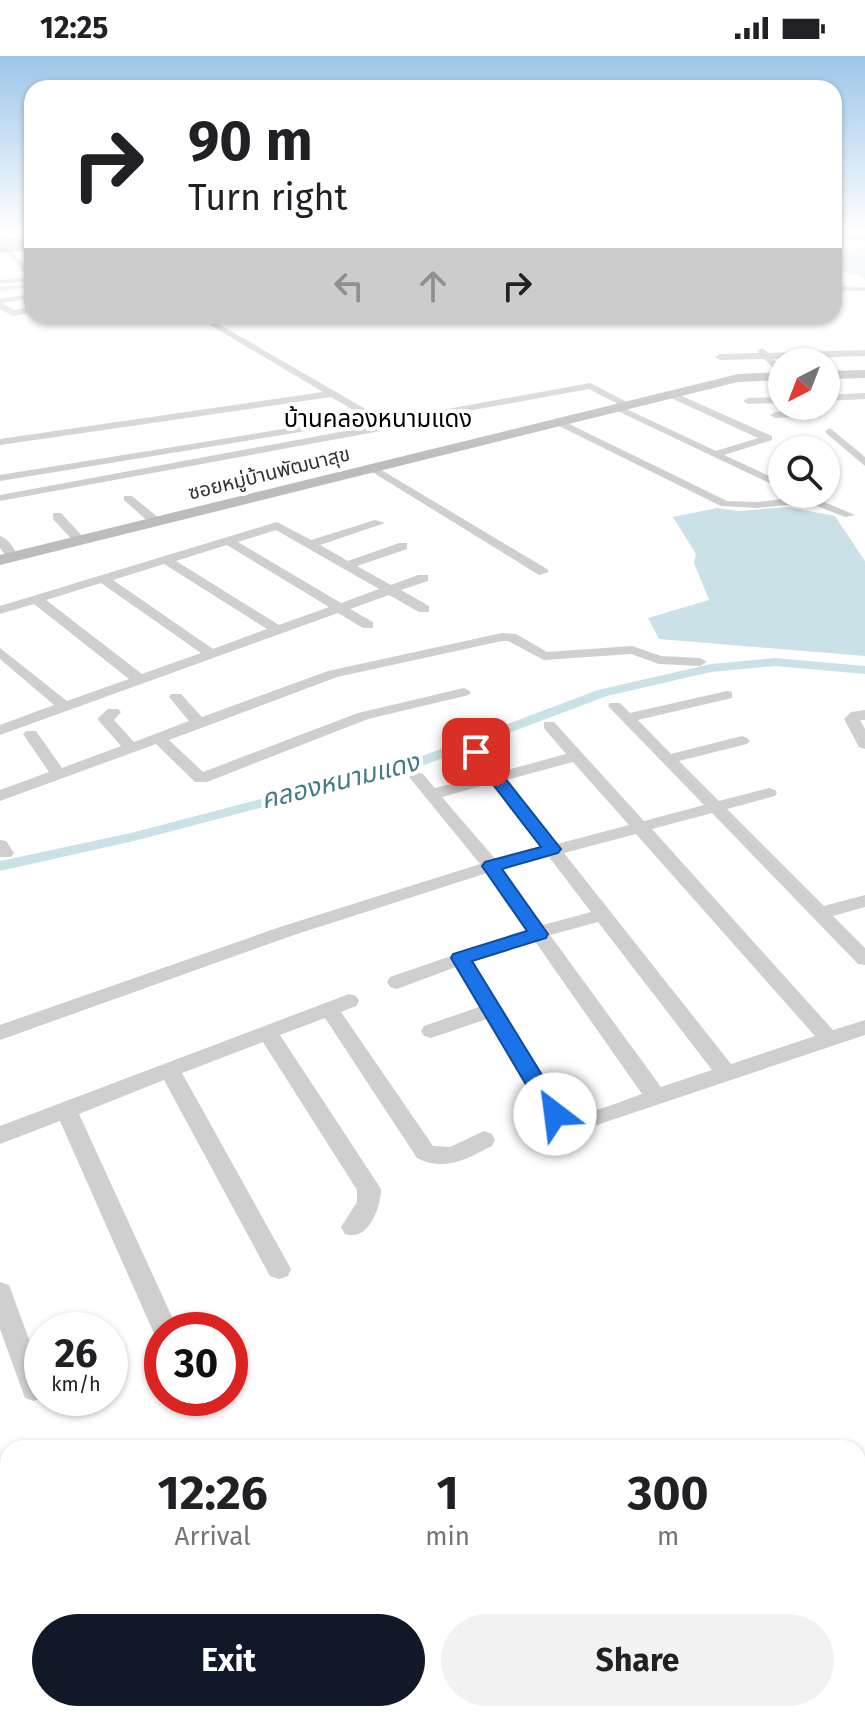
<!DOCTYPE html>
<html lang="en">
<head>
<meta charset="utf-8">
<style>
	body { margin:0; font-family:"Fira Sans","Noto Sans Thai",sans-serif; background:#f2f2f2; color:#202124; height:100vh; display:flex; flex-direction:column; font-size:30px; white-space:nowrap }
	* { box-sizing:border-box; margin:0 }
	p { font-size:26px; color:#757577 }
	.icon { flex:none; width:44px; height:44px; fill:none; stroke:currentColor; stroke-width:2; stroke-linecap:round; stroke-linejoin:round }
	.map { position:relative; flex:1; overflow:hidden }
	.details { position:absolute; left:0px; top:1384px; width:866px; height:282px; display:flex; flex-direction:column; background:#fff; border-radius:24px 24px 0 0; box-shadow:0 2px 6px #0004 }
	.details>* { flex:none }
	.guide { position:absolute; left:24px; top:24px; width:818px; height:244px; border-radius:24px; box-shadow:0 2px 6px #0004; background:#fff; color:#202124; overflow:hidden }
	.needle { width:52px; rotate:222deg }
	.controls { position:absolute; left:768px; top:292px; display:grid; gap:16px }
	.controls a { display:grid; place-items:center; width:72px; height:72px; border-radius:50%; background:#fff; box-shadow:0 2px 6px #0004; font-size:40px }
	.speed { position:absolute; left:24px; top:1256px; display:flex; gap:16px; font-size:40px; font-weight:700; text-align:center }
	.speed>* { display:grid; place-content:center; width:104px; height:104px; border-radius:50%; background:#fff; box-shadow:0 2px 6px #0004; line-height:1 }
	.speed small { font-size:20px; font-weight:400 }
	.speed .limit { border:12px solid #d22; background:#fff; color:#111 }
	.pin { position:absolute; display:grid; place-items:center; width:68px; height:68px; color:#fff; margin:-34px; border-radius:16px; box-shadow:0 4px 12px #0006 }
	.me { position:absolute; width:88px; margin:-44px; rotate:330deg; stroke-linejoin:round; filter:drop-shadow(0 0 6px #0008) }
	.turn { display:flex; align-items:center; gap:28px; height:168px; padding:0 32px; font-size:36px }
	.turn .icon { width:104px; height:104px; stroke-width:2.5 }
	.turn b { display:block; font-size:56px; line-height:68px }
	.lanes { display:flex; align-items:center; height:76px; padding:0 32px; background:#0003; justify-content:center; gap:40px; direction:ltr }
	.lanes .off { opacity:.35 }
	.eta { display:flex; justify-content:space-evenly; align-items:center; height:136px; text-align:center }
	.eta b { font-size:48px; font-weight:700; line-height:56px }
	.cta { display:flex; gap:16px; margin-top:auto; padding:16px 32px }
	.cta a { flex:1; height:92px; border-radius:48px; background:#111827; color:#fff; font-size:32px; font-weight:700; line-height:92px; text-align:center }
	.cta a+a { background:#f2f2f2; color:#202124 }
	.status { display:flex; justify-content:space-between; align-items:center; height:56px; padding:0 40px; background:#fff; direction:ltr }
	.status svg { height:22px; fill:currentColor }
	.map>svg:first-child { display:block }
	.water { fill:#cae2e7 }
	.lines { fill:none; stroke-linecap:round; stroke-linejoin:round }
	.canal { fill:#cae2e7; fill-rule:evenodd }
	.street { fill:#cfcfcf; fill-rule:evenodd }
	.secondary { fill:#bcbcbc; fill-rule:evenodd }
	.highway { fill:#999; fill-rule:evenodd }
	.highway-bridge { stroke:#999; stroke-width:14 }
	.route { fill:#1a73e8; stroke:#114b97; stroke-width:2 }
	.labels { text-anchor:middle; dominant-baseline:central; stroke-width:8; stroke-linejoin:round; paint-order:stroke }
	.far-street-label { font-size:20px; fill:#323232; stroke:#fff }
	.far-quarter-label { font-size:24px; fill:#000; stroke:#fff }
	.water-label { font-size:26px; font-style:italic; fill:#437b88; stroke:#fff }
</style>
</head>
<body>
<div class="status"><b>12:25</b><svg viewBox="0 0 49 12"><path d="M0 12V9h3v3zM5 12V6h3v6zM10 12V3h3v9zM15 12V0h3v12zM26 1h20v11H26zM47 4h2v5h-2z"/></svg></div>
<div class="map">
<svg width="865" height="1665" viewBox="0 0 865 1665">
	<rect width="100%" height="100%" fill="#fff"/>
	<path class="water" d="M865,191V224L859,219L834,213V200Z
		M787,451L835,460L865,505V600L659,583L648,562L709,544L694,507L696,498L673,461L717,452L738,455Z"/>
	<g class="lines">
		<path class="canal" d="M32,227V231L0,235V231Z
			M775,602L865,610V618L775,610L711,616L607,640L424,709L138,784L0,815V805L131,777L414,703L598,634L711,608Z"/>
		<path class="street" d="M26,175H32V179Z
			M0,183L32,216V225L0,228V224L28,221L0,189Z
			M834,230L865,231V235L834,234Z
			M32,238V242L2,247L14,254L32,251V257L13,260L0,253V243Z
			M195,260H205L381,362L393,363L590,327L631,348L622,350L589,333L390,369V373L386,374L0,445V439L383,368L375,367L331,341L0,389V383L323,336Z
			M762,292L769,297L865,294V300L773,303L782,312V320L764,303L720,304L715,301L720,298L759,297L757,295Z
			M865,337V343L826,345V339Z
			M671,338H677L772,380V384L724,399L782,426V433L609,351L618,349L716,395L758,382L671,342Z
			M782,341V347L748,348L743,345L748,342Z
			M817,355L821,356V360L775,362L770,359L775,356Z
			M557,362L727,445L757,446L810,440L855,459L845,461L809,447L757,452L721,450L553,367L552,365Z
			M345,363L349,364V368L0,425V419Z
			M830,372L865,401V410L826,377L825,375Z
			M373,409L547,513L549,516L539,519L369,414L368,412Z
			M124,440H132L160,463V469H152L124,444Z
			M53,457H61L84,482V488H76L53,463Z
			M375,464L385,467L320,489L348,505L399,487H407V493L357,510L391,529L418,519H428V525L401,534L429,550V556H419L389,539L350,553L373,566V572H363L338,557L0,679V669L54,649L0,603V592L67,645L129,623L34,548L0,558V550L277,466L311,484ZM276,474L379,533L341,547L238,486ZM227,489L329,551L279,569L176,505ZM164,508L267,573L213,593L113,524ZM101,527L201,597L142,618L46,544Z
			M0,480C8,482 19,497 17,504H9L0,492Z
			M502,577L516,578L547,596L632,590L661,600L700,602L707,606L700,610L659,608L631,598L544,604L508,585H502L337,621L169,684L203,716L358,657L464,632L471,636L469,639L368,663L207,726H195L156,688L0,745V734L49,716L23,678L26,675H36L62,712L121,690L99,665L98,662L108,653H118L121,656L114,664L134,686L189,665L169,641L171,638H181L202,661L328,615Z
			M727,635L732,636V642L638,664L671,698L742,680L747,682L750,685L747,688L679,705L719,745L769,732L775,734L777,737L775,740L727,753L824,850L865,839V851L833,860L865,892V909L858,908L712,757L652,773L833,974L865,964V979L582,1074L563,1073L547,1064L487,963L431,982L424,980L421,975L424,970L479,951L456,911L397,933L390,931L387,926L390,921L527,874L487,817L294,879L0,984V969L280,871L480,808L409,721L417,716L423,718L435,732L486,719L468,696L476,691L482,693L500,716L566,698L544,672V666H554L644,765L704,749L608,650L610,647H620L630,657ZM573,706L629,769L557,788L506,724ZM492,727L542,792L496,804L442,741ZM636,778L815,980L731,1008L564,797ZM549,801L591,856L543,869L502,813ZM598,866L712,1014L661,1031L550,879ZM534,884L642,1038C623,1044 578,1066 563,1052L472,905Z
			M865,654V664H860L865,673V693L859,691L844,663L851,656Z
			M0,784L6,785L14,797L11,801H0Z
			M349,938L356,940L359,945L356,950L341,956L433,1090L450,1091L484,1075L492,1078L495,1084L492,1090C467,1103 444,1116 417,1102L325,962L280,979L381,1133C381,1152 368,1186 345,1178L341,1171L357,1146V1134L263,986L182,1017L291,1213L288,1220L279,1223L270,1220L164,1024L79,1058L178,1274H162V1284L156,1282L60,1065L0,1088V1070Z
			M0,1226L9,1229L12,1237L42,1319V1342L34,1345L25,1342L0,1273Z"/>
		<path class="secondary" d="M865,314V322L826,323V315Z
			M782,316V324L738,326L0,509V499L738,318Z"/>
		<path class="highway" d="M834,175L865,177V185L834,183Z"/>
		<path class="highway-bridge" d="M0,190L32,187"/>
	</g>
	<linearGradient id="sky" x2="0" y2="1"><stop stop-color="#9cc6e8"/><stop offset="0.43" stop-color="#fff"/><stop offset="1" stop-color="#fff" stop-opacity="0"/></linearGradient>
	<rect width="865" height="408" fill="url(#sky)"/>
	<path class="route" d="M476,692L482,693L561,793L558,797L502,813L548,878L546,882L472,905L566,1058L563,1064L555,1067L547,1064L451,902L453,898L527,875L482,810L485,806L541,791L468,696Z"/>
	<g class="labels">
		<g class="far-street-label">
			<text transform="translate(269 417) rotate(-14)">ซอยหมู่บ้านพัฒนาสุข</text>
		</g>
		<g class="far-quarter-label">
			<text x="378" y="363">บ้านคลองหนามแดง</text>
		</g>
		<g class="water-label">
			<text transform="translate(340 725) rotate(-14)">คลองหนามแดง</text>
		</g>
	</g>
</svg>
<div class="controls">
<a><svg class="needle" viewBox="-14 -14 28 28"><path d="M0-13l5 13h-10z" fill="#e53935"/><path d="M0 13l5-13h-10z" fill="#757577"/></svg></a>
<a><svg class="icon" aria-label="search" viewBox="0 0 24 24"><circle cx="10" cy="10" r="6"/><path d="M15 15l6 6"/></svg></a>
</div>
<div class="speed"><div>26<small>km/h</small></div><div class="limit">30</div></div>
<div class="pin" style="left:476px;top:696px;background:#d93025"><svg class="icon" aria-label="arrive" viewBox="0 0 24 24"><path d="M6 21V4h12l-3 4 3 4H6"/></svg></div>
<svg class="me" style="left:555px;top:1058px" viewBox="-20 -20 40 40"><circle r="19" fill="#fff"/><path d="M0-13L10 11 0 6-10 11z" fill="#1a73e8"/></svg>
<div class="guide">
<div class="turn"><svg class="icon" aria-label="right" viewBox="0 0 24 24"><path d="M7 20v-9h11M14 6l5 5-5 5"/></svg><div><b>90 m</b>Turn right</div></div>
<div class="lanes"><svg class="icon off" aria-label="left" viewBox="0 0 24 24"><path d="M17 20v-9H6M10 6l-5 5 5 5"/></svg><svg class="icon off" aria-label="ahead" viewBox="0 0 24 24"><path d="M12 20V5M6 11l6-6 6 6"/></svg><svg class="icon" aria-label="right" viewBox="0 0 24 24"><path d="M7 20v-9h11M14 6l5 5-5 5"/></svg></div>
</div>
<section class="details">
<div class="eta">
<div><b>12:26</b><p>Arrival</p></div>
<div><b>1</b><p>min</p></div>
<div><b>300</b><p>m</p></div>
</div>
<div class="cta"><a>Exit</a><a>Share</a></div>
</section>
</div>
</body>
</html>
